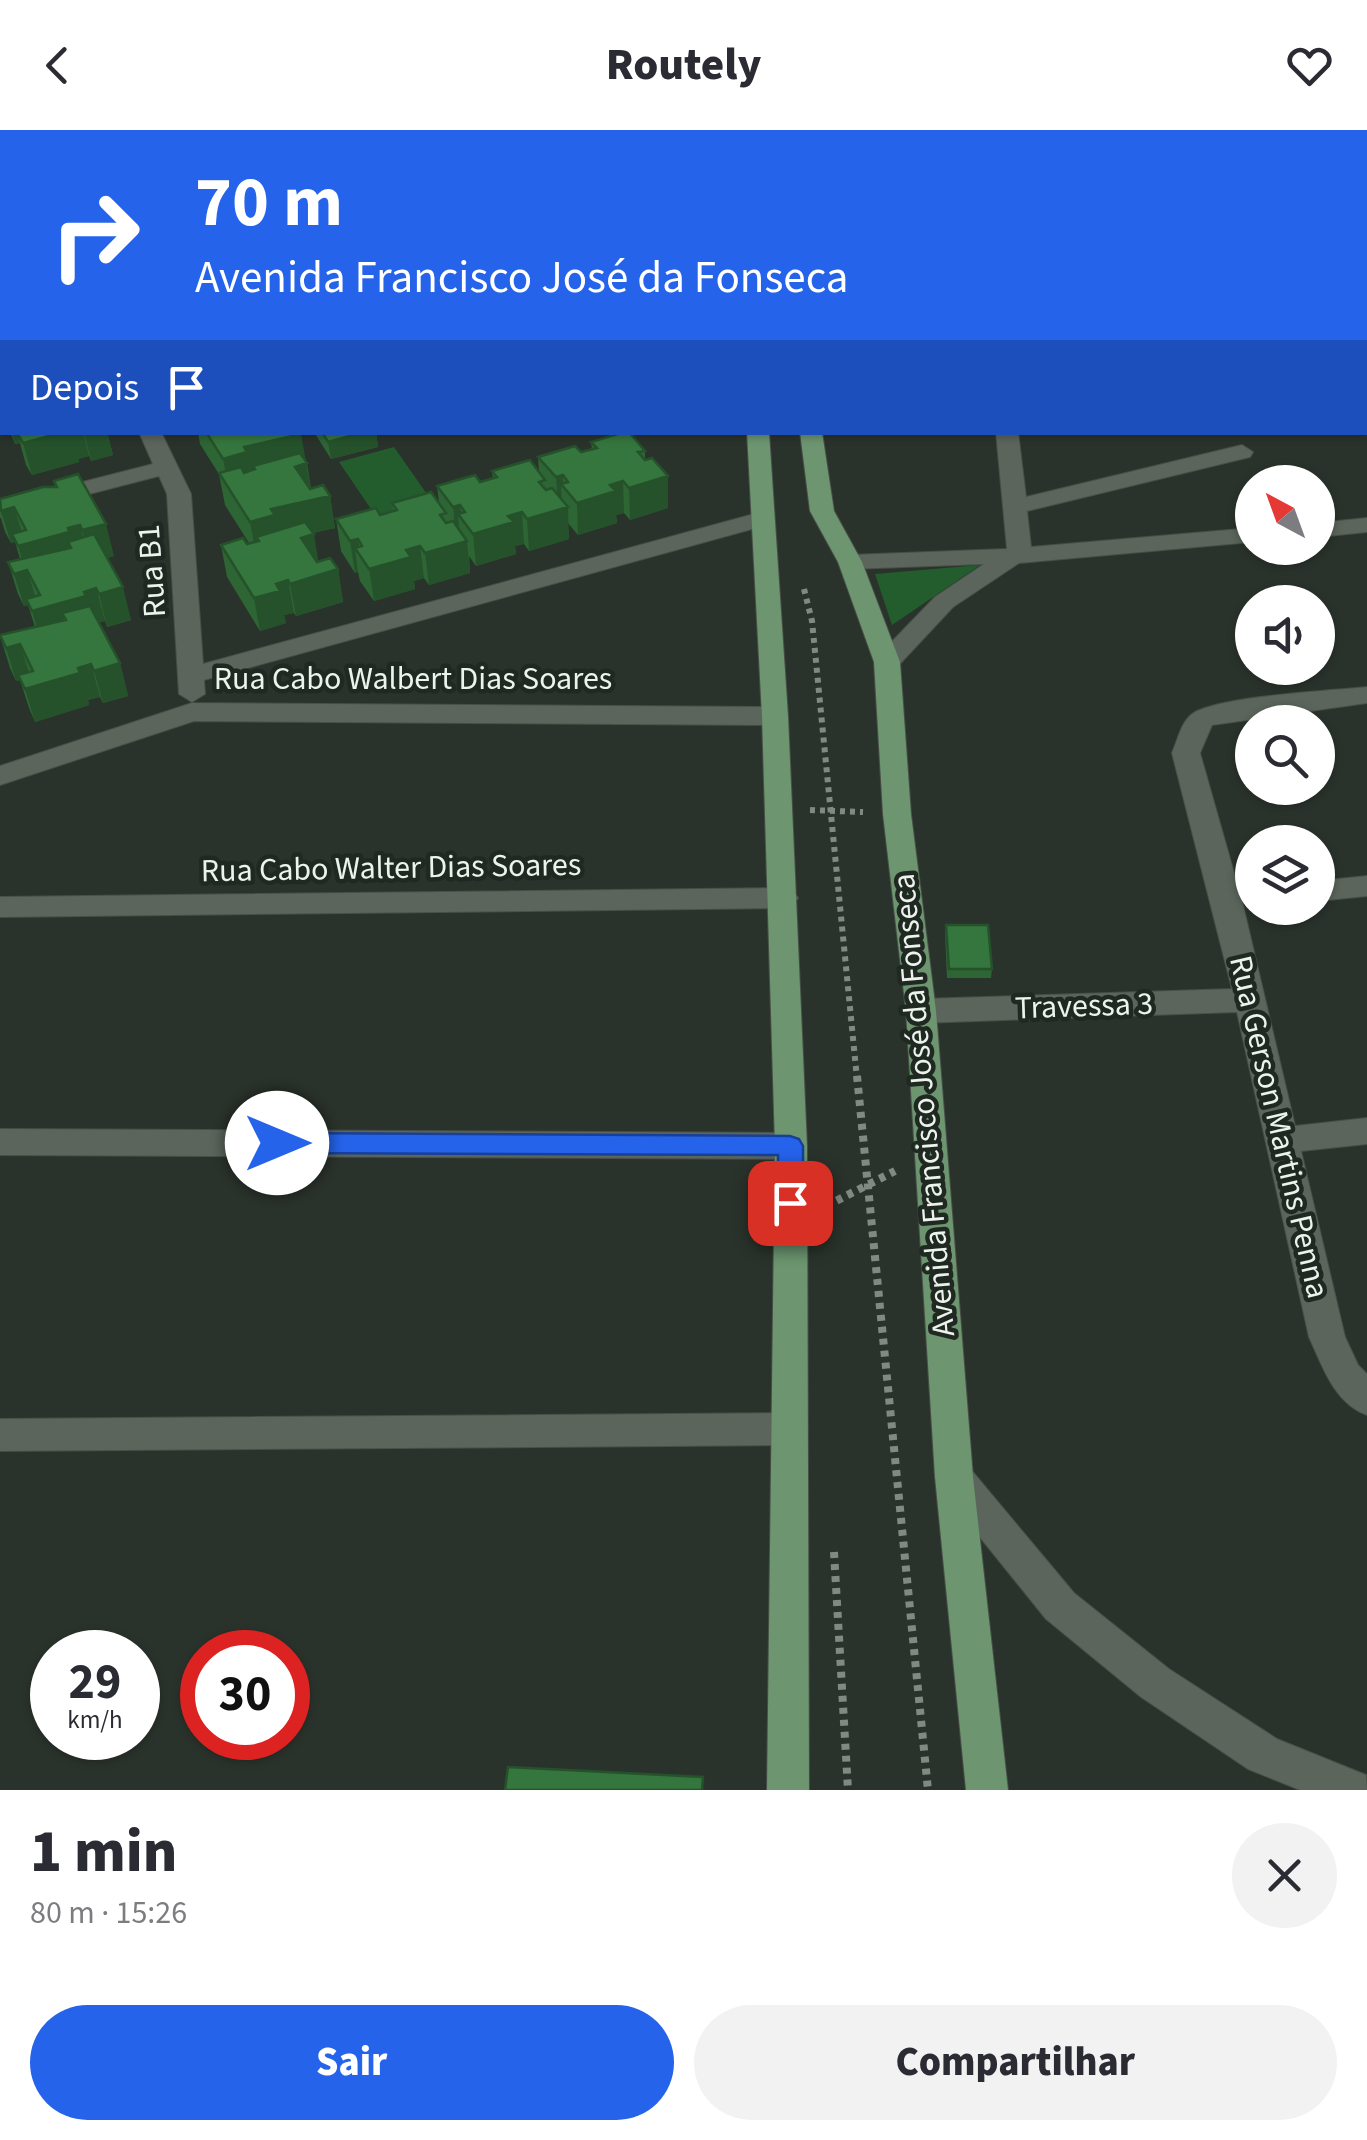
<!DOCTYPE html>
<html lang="pt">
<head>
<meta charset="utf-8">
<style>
	body { margin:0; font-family:"Source Sans 3",sans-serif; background:#f2f2f3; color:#2b2b33; height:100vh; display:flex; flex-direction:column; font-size:38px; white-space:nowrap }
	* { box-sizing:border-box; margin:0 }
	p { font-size:32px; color:#7c7c81 }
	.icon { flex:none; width:55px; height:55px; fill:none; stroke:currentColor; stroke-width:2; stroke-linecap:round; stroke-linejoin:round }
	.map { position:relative; height:1660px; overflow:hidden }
	.sheet { display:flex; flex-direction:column; background:#fff; flex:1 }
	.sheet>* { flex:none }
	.banner { position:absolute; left:0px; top:0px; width:1368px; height:305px; box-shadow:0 2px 8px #0004; background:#2563eb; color:#fff; overflow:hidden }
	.needle { width:65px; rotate:319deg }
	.controls { position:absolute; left:1235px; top:335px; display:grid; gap:20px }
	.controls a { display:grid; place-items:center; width:100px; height:100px; border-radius:50%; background:#fff; box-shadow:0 2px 8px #0004; font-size:50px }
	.speed { position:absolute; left:30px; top:1500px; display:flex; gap:20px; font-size:50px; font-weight:700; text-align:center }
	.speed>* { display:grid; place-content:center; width:130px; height:130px; border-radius:50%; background:#fff; box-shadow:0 2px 8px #0004; line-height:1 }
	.speed small { font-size:25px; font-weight:400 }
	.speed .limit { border:15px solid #d22; background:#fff; color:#111 }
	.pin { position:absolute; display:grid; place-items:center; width:85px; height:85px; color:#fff; margin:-42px; border-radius:20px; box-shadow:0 5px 15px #0006 }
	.me { position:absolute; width:110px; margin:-55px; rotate:90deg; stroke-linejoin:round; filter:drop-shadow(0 0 8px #0008) }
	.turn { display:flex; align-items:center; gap:35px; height:210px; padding:0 30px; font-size:45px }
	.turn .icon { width:130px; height:130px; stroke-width:2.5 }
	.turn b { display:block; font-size:70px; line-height:85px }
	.then { display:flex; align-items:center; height:95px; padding:0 30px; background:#0003; gap:20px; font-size:38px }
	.round { display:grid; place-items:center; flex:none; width:105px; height:105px; border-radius:52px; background:#f2f2f3 }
	.headline { display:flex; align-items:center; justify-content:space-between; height:170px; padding:0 30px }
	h1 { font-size:60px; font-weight:800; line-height:75px }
	.action { display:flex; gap:20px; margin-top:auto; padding:20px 30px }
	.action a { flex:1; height:115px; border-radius:60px; background:#2563eb; color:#fff; font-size:40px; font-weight:800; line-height:115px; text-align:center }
	.action a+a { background:#f2f2f3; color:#2b2b33 }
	header { display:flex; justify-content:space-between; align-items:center; height:130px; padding:0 30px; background:#fff; font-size:45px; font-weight:800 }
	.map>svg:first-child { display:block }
	.green { fill:#245d2d }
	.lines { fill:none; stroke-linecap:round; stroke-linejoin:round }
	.minor-casing { stroke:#474f47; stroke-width:2 }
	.major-casing { stroke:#474f47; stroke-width:2 }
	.path-far1 { stroke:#818982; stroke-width:6; stroke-dasharray:5 5; stroke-linecap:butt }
	.path { stroke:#818982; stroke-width:8; stroke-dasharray:6 6; stroke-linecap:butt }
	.minor { fill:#5b655b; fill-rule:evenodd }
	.major { fill:#6c9570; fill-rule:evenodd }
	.wall { fill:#2e6535 }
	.shaded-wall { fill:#25522b }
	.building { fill:#35753e; stroke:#25522b; stroke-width:2.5 }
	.route { fill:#2563eb; stroke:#184099; stroke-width:2.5 }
	.labels { text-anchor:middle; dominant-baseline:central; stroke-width:9; stroke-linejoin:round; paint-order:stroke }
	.street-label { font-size:32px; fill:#ecf2ec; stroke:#202921 }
</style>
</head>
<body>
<header><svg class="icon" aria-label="back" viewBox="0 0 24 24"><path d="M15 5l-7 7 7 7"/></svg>Routely<svg class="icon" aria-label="heart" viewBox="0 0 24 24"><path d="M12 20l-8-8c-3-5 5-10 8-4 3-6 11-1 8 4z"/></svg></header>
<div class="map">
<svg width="1367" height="1660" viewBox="0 0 1367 1660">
	<rect width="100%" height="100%" fill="#2a332b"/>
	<path class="green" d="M394,317L438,380L382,395L339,332Z
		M980,435L892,495L875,444Z"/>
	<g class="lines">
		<defs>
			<path id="minor" d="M925,0H943L944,2H926Z
				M1192,0H1210L1211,2H1193Z
				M0,30L2,31V46L0,45Z
				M1365,108L1367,109V122L1365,121Z
				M1365,160H1367V173H1365Z
				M139,302H161L191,364L203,534L754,384H770L774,389L770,394L204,550L205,564L192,572L179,564L167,364L159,346L0,387V373L153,334Z
				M996,302H1018L1026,367L1242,315L1253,322L1250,327L1027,381L1031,417L1252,398V412L1019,433L953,477L896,538H878L874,532L878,526L935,467L984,434L850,439L838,432L850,425L1007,419Z
				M1367,388V402L1318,407V393Z
				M1367,557V573L1212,595L1200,623L1242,771L1295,996L1367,988V1014L1301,1021L1345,1207L1358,1235L1367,1244V1285C1334,1273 1323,1237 1309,1207L1237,882L921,893L910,889L906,881L910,873L921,869L1232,859L1172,623C1178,610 1181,590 1195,582C1226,566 1327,561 1367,557Z
				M192,573L775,577L788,586L775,595L194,591L0,655V636Z
				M1367,746V766L1318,771V751Z
				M783,758L793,761L798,768L793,775L783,778L0,787V767Z
				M0,999L791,1003L803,1007L807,1016L803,1025L791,1029L0,1025Z
				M790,1283L803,1287L808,1299L803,1311L790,1315L0,1321V1289Z
				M954,1330L967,1335L1074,1463L1169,1539L1277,1609L1366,1645L1367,1660H1300L1248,1639L1141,1567L1046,1489L941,1359L935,1347L941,1335Z"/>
			<path id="major" d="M735,0H753V2H735Z
				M781,0H799V2H781Z
				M747,302H769L788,586L807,1016L809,1660H767L775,1016L762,586Z
				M800,302H822L834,381L862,432L900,532L911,684L936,881L973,1347L1008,1660H966L935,1347L906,881L883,684L874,532L838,432L810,381Z"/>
		</defs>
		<use href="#minor" class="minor-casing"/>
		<use href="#major" class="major-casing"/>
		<path class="path-far1" d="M804,459L812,491L857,949
			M810,680L863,682"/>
		<path class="path" d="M857,946L928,1660
			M826,1076L895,1041
			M834,1422L848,1660"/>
		<use href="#minor" class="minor"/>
		<use href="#major" class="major"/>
	</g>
	<path class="wall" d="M136,0H307V2H137Z
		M434,0H700V2H435Z
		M10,302H107L113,325L91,331L89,326L78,329L79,332L32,345L26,335L20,313L15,314Z
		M198,302H299L305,330L307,333L311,358L330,366L335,398L313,403L318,431L338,439L343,472L296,486L294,483L284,485L286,493L260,501L227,447L221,415L249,413L225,375L219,344L200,314Z
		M314,302H376L378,317L331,329Z
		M591,312L645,321V330L668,378L630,390L624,383L616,385L617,393L578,405L568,393L569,409L529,421L524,414L515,416L516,424L476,436L469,426L470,443L429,455L424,448L414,451L415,459L374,471L360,451L358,442L355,443L341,421L336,389L380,385L393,381L392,373L439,372L437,356L480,352L493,348L492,341L539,342L538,327L581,322L592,319Z
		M54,351L114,426L107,428L131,490L107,497L105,491L98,492L120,533L128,566L103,573L100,567L88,570L89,575L35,592L29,578L20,550L16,551L10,538L0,506L35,497L28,475L24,476L18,464L8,432L20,429L15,412L11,413L5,402L0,385V369L55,357Z
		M946,795L992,839L991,848H947L945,804Z"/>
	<path class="shaded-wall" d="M142,0H171V2H143Z
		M237,0H307V2H238Z
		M330,0H394L382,2H330Z
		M587,0H617V2H588Z
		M630,0H667V2H630Z
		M671,0H700V2H671Z
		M2,202V235L0,236V203Z
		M2,260V293L0,294V261Z
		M12,302H26L17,303L20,313L15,314Z
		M64,302H83L89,326L78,329L79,332L32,345L23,313Z
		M84,302H107L113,325L91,331Z
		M364,302H376L378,317L331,329L328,312Z
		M301,304L312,365L255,339L253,336L255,347L229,360L223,329L244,317Z
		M563,345V357L561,354L562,378L558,379L556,347Z
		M668,346V378L630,390L629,358Z
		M623,351L624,383L616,385L617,393L578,405L577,373L610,355Z
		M330,366L335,398L280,411L256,407L260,423L256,424L250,392L271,379Z
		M460,375L462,389L458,384L460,408L456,409L453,377Z
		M14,377L24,409L12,404L15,412L11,413L1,381Z
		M568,377L569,409L529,421L527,389Z
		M522,382L524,414L515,416L516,424L476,436L473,404L508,386Z
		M106,394L114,426L91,432L82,400Z
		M80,395L88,427L71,418L68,412L74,435L27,440L37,472L26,469L28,475L24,476L14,444L25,440L18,416Z
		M314,404L319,436L301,408Z
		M358,409L361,427L355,418L358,442L355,443L350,411Z
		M467,411L470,443L429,455L425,423Z
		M420,416L424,448L414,451L415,459L374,471L369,439L406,420Z
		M338,439L343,472L296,486L290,454Z
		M288,450L294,483L284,485L286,493L260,501L254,468L276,454Z
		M123,457L131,490L107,497L99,464Z
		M96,458L105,491L93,494L66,490L62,483L69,506L42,514L32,481Z
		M20,514L30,546L16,551L6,518Z
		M120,533L128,566L103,573L94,541Z
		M91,534L100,567L88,570L89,575L35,592L25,559Z"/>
	<path class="building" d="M54,0H124L114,2H46Z
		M173,0H222L224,2H165Z
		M437,0H524L527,2H439Z
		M536,0H573L575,2H539Z
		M2,166V202L0,203V167Z
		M2,219V260L0,261V220Z
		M19,302H64L23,313L17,303Z
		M206,302H299L301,304L244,317L247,322L223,329Z
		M322,302H364L328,312Z
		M624,302H629L645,321L638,322L645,330L652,328L668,346L629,358L623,351L610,355L616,361L577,373L561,354L568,352L563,345L556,347L538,327L575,316L581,322L597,318L591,312Z
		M300,323L307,333L295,337L310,359L323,355L330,366L271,379L275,385L250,392L219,343L241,337L244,343L255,339L253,336Z
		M530,330L545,350L539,352L546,360L552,358L568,377L527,389L522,382L508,386L514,392L473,404L458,384L465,382L460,375L453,377L437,356L475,345L480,352L497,347L492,341Z
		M78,344L106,394L82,400L80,395L68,398L69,402L18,416L12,404L26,400L14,377L1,381L0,369L43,357H57L54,351Z
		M431,362L446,383L440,385L446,393L453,391L467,411L425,423L420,416L406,420L411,427L369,439L355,418L362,416L358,409L350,411L336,389L376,378L380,385L397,380L392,373Z
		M305,392L314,404L301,408L317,432L330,428L338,439L290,454L288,450L276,454L280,461L254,468L221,415L243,408L247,414L259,411L256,407Z
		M94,404L123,457L99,464L96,458L84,462L86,466L32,481L26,469L40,465L27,440L14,444L8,432L71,418L68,412Z
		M90,476L120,533L94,541L91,534L78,538L80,543L25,559L18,545L33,541L20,514L6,518L0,505L66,490L62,483Z
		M946,795H988L992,839H949Z
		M508,1637L703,1647L702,1660H505Z"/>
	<path class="route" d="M277,1003L790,1006L799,1009L803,1016V1073L799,1081L790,1084L781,1081L778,1073V1025L277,1023L268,1020L264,1013L268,1006Z"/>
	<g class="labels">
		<g class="street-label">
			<text transform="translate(152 441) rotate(-94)">Rua B1</text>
			<text x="413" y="549">Rua Cabo Walbert Dias Soares</text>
			<text transform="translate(391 738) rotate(-1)">Rua Cabo Walter Dias Soares</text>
			<text transform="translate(1084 876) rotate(-2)">Travessa 3</text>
			<text transform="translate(924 975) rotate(-95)">Avenida Francisco José da Fonseca</text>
			<text transform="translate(1279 997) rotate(77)">Rua Gerson Martins Penna</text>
		</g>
	</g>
</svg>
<div class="controls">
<a><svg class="needle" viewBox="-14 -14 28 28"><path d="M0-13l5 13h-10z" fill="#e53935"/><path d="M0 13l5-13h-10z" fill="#7c7c81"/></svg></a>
<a><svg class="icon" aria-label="sound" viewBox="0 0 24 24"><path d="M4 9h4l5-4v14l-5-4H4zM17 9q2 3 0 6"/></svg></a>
<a><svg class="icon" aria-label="search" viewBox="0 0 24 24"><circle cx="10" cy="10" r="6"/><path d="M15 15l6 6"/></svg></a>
<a><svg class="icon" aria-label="layers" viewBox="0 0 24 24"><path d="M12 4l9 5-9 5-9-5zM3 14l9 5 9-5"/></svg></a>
</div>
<div class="speed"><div>29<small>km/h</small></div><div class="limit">30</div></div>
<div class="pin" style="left:790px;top:1073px;background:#d93025"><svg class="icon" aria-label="arrive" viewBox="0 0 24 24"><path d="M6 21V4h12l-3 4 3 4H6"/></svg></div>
<svg class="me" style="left:277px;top:1013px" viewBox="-20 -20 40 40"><circle r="19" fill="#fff"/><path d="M0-13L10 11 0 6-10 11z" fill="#2563eb"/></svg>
<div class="banner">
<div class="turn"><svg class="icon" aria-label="right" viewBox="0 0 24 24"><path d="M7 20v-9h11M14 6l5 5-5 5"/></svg><div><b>70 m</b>Avenida Francisco José da Fonseca</div></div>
<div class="then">Depois<svg class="icon" aria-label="arrive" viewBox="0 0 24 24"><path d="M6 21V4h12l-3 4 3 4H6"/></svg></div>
</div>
</div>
<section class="sheet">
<div class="headline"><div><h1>1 min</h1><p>80 m · 15:26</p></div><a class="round"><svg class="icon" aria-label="close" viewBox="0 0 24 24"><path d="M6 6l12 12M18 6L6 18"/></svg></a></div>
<div class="action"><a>Sair</a><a>Compartilhar</a></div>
</section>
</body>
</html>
